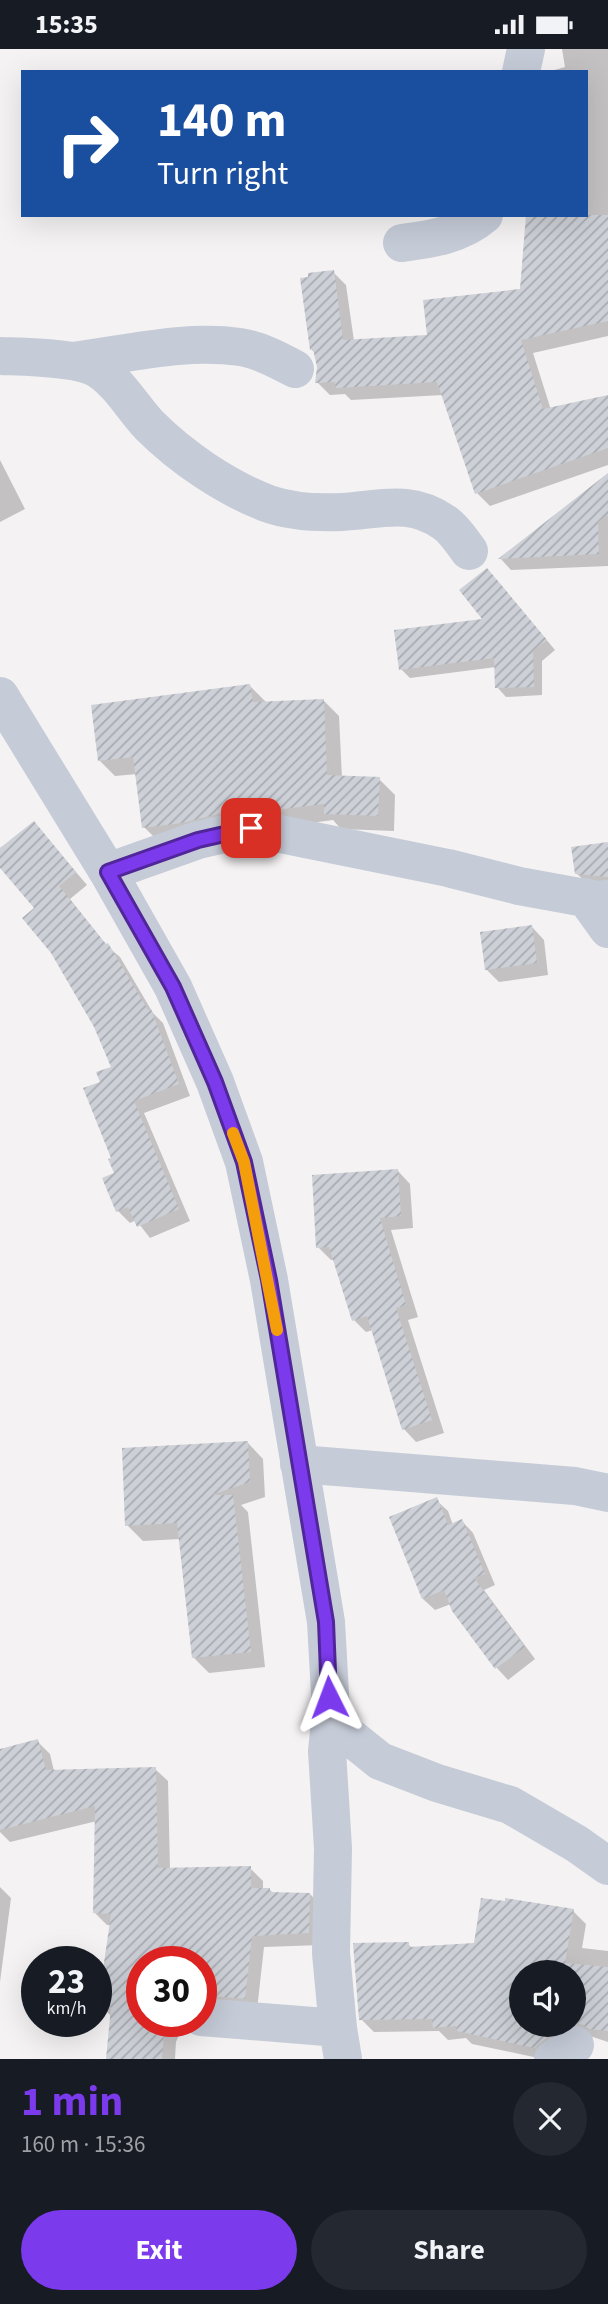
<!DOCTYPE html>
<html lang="en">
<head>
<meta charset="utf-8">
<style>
	body { margin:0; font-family:"Source Sans 3",sans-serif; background:#242831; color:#f1f3f6; height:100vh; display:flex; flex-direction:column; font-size:26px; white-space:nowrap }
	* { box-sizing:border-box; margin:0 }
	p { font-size:23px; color:#9ea1a6 }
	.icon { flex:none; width:38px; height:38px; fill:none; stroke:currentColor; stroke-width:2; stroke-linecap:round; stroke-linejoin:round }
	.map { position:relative; height:2010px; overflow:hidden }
	.details { display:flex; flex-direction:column; background:#171b24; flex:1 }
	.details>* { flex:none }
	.hud { position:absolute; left:21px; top:21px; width:567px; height:147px; border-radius:0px; box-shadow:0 7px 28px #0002; background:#1a4fa0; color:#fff; overflow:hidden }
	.tools { position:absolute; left:509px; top:1911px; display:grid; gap:14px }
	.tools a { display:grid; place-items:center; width:77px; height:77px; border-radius:50%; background:#171b24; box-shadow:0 7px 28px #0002; font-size:35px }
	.speed { position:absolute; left:21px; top:1897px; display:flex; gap:14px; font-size:35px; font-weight:700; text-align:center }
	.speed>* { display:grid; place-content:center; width:91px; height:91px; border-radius:50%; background:#171b24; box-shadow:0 7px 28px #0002; line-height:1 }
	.speed small { font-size:18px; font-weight:400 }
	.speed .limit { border:10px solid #d22; background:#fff; color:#111 }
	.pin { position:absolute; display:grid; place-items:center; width:60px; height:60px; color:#fff; margin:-30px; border-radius:14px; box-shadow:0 4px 10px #0006 }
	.me { position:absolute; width:77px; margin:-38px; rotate:357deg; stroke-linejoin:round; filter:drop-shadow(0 0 5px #0008) }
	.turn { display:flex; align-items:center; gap:24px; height:147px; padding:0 21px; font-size:32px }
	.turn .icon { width:91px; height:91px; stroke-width:2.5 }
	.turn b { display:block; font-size:49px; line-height:60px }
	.round { display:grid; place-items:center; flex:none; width:74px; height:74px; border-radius:37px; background:#242831 }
	.summary { display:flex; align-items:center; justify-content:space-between; height:119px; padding:0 21px }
	h1 { font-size:42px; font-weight:700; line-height:52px; color:#7c3aed }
	.primary-button { display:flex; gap:14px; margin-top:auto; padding:14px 21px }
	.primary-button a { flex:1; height:80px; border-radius:42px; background:#7c3aed; color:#fff; font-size:28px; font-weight:700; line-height:80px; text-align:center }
	.primary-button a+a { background:#242831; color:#f1f3f6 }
	.status { display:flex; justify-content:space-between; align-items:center; height:49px; padding:0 35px; background:#171b24; direction:ltr }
	.status svg { height:19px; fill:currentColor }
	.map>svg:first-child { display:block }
	.shadow { fill:#0003; fill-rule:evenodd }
	.building { fill:url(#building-hatch) }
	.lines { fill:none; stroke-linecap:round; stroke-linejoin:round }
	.minor { stroke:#c5cbd7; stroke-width:38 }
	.route-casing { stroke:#51269a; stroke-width:18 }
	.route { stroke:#7c3aed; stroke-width:12 }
	.slow { stroke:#f59e0b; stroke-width:12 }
</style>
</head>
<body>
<div class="status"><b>15:35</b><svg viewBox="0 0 49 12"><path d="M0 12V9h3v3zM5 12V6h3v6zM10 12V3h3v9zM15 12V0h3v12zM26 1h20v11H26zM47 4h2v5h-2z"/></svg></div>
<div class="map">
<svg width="608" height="2010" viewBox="0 0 608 2010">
	<defs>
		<pattern id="building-hatch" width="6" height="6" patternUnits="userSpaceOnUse" patternTransform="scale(1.75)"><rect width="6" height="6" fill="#cdd0d6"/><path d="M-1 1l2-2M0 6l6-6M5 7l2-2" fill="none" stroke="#a8abb1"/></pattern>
	</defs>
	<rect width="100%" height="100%" fill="#f4f2f2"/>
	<path class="shadow" d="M562,0H608V287L533,304L551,361L608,348V416L490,457L477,444L443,346L351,351L345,345L330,346L317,333L319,318L315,304L311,300L333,223L346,236L354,292L429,288L522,242L586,166V23H547L565,18Z
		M0,411L25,460L0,473Z
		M608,426V517L511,521L501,510Z
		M496,530L555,601L542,612V646L506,648L497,638L496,618L410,629L401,620L486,571Z
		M250,637L267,654L323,651L339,667L342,729L379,730L395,746L394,782L341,780L333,771L160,794L144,778L137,725L115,727L99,711Z
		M34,774L87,836L70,850L107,897L120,908L153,964L163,974L190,1047L144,1064L190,1172L150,1189L136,1171L130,1174L118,1162L104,1130L116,1125L102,1034L113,1018L96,978L37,859L0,816V802Z
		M608,794V837L588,835L576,824Z
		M532,878L544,891L548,926L499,933L486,920Z
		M398,1122L410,1135L413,1179L391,1181L418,1268L408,1271L444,1384L416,1393L404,1380L373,1281L366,1283L354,1271L335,1211H331L318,1198Z
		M248,1394L263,1410L265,1448L241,1456L248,1463L265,1618L209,1624L193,1608L180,1490L143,1492L127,1476Z
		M436,1451L448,1462L453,1476L462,1472L473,1484L495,1536L484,1541L535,1610L508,1631L497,1619L451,1555L435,1561L423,1550Z
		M37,1692L50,1705L54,1722L155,1720L168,1732L170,1821L250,1819L263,1832V1841L269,1840L274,1845H310L322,1858L321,1896L264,1898L257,1961L201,1963V1913H142V1972H185L176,1993L175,2010H108L112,1968L100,1956L111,1876H107L95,1864L97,1772L10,1793L0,1783V1702Z
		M0,1838L11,1849L0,1933Z
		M573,1862L586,1875L582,1899L608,1902V1993L587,1986L543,2010L472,1995L466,1989L448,1991L439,1982L374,1983L361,1970L408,1895L413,1900L475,1896ZM522,1923H574V1976H522Z"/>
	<path class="building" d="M526,166H608V272L521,291L543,360L608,346V399L475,445L437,333L336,339L335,333L315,334L317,318L313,300L310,301L300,229L308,228V224L334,221L343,291L427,286L423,251L520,240Z
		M608,424V466L598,473L599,505L498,510Z
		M487,519L547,591L533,602L534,638L495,639L494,609L399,621L394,581L482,570L459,541Z
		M250,635L253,653L324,650L327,726L380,728L378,767L324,765V755L275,761L247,758L182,774L142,779L133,708L98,712L91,656Z
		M34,772L76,823L59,837L106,895L108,894L148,961L151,960L179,1035L134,1052L179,1160L137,1178L128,1158L116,1163L102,1129L114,1124L108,1110L111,1109L83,1039L100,1033L96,1023L111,1018L94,978L51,904L22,869L34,859L0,819V799Z
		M608,793V828L575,825L571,798Z
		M532,876L537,914L485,921L480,883Z
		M398,1120L401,1167L380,1169L406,1256L396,1259L432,1371L402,1381L367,1267L352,1272L329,1198L316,1199L312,1126Z
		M248,1392L250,1433L211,1446H233L251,1603L192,1609L177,1474L125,1477L122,1399Z
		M437,1448L448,1476L462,1470L485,1525L474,1529L525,1598L495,1620L452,1562L444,1541L422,1550L389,1468Z
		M38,1690L46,1721L156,1718L158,1819L251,1817V1839H270V1843L310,1844L309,1884L252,1887L245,1950L201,1946V1913H142V1972H165L162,2010H106L111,1958L98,1956L111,1865L93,1864L95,1757L0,1781V1700Z
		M481,1849L505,1852V1849L574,1860L565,1914L608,1918V1982L589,1980L584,1976L574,1974V1923H522V1976H569L561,1977L534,1999L457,1982L456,1977L433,1979L432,1970L359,1971L353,1894L409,1893V1898L474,1894Z"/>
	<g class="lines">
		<path class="minor" d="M521,23L526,0
			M402,194C431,190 461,186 484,166
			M0,307C24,308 79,308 99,321C120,335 133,359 149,376C181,408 226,439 269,455C292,463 318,464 342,463C380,461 410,449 445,474C455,481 462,493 469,502
			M72,312C127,305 185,290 240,298C259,301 278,311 295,320
			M0,647L108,823L173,938L215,1033L244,1113L269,1231L326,1573L331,1663L344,1683L380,1712L437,1734L510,1756L577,1795L608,1817
			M108,823L198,791L251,779L448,819L519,837L596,851L608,850
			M585,848L608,880
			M299,1415L575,1437L608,1444
			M331,1663L327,1702L333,1799L331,1904L338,1979L343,2010
			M201,1968L338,1979
			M553,2010L575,1996"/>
	</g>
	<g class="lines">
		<defs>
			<path id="route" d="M251,779L198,791L108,823L173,938L215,1033L244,1113L269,1231L326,1573L329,1648"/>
		</defs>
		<use href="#route" class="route-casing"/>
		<use href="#route" class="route"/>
		<path class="slow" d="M233,1084L244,1113L277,1281"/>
	</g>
</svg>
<div class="tools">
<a><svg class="icon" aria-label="sound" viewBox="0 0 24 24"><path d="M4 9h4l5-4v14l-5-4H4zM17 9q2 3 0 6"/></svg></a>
</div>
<div class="speed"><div>23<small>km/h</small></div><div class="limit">30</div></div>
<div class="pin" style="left:251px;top:779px;background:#d93025"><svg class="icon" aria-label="arrive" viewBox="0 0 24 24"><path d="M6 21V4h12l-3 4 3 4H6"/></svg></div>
<svg class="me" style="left:329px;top:1648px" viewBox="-20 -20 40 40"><path d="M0-17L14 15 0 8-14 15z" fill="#7c3aed" stroke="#fff" stroke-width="4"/></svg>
<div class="hud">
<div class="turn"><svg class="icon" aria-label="right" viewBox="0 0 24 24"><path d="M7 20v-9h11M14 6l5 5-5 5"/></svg><div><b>140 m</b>Turn right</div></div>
</div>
</div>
<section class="details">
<div class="summary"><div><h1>1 min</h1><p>160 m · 15:36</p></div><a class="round"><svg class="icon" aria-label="close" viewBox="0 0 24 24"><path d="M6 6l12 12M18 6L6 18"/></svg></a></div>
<div class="primary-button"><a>Exit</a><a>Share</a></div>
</section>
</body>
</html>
